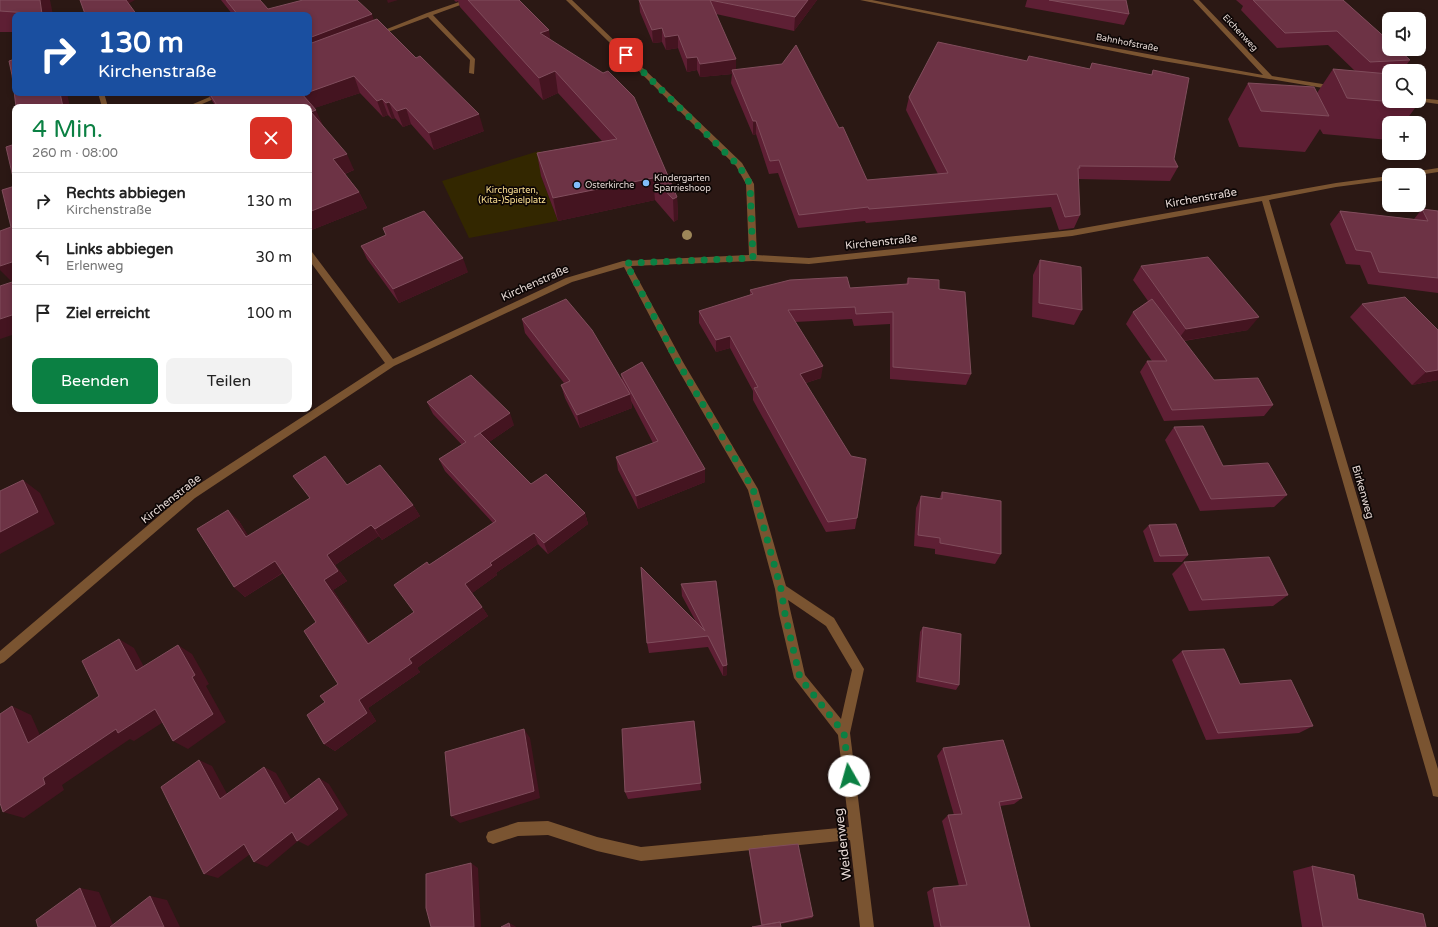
<!DOCTYPE html>
<html lang="de">
<head>
<meta charset="utf-8">
<style>
	body { margin:0; font-family:"Varela Round",sans-serif; background:#f2f2f2; color:#222; height:100vh; display:flex; flex-direction:column; font-size:15px; white-space:nowrap }
	* { box-sizing:border-box; margin:0 }
	p { font-size:13px; color:#767676 }
	.icon { flex:none; width:22px; height:22px; fill:none; stroke:currentColor; stroke-width:2; stroke-linecap:round; stroke-linejoin:round }
	.map { position:relative; flex:1; overflow:hidden }
	.details { position:absolute; left:12px; top:104px; width:300px; height:308px; display:flex; flex-direction:column; background:#fff; border-radius:8px; box-shadow:0 2px 6px #0003 }
	.details>* { flex:none }
	.banner { position:absolute; left:12px; top:12px; width:300px; height:84px; border-radius:8px; box-shadow:0 2px 6px #0003; background:#1a4fa0; color:#fff; overflow:hidden }
	.fabs { position:absolute; left:1382px; top:12px; display:grid; gap:8px }
	.fabs a { display:grid; place-items:center; width:44px; height:44px; border-radius:8px; background:#fff; box-shadow:0 2px 6px #0003; font-size:20px }
	.pin { position:absolute; display:grid; place-items:center; width:34px; height:34px; color:#fff; margin:-17px; border-radius:8px; box-shadow:0 2px 6px #0006 }
	.me { position:absolute; width:44px; margin:-22px; rotate:353deg; stroke-linejoin:round; filter:drop-shadow(0 0 3px #0008) }
	.turn { display:flex; align-items:center; gap:14px; height:84px; padding:0 20px; font-size:18px }
	.turn .icon { width:52px; height:52px; stroke-width:2.5 }
	.turn b { display:block; font-size:28px; line-height:34px }
	.round { display:grid; place-items:center; flex:none; width:42px; height:42px; border-radius:8px; background:#f2f2f2 }
	.head { display:flex; align-items:center; justify-content:space-between; height:68px; padding:0 20px }
	h1 { font-size:24px; font-weight:600; line-height:30px; color:#0b8043 }
	.action { display:flex; gap:8px; margin-top:auto; padding:8px 20px }
	.action a { flex:1; height:46px; border-radius:8px; background:#0b8043; color:#fff; font-size:16px; font-weight:600; line-height:46px; text-align:center }
	.action a+a { background:#f2f2f2; color:#222 }
	ul { padding:0; list-style:none }
	li { display:flex; align-items:center; gap:12px; height:56px; padding:0 20px; border-top:1px solid #e0e0e0 }
	li div { flex:1 }
	li b { display:block; font-size:15px }
	li em { font-style:normal }
	.map>svg:first-child { display:block }
	.green { fill:#332700 }
	.lines { fill:none; stroke-linecap:round; stroke-linejoin:round }
	.minor { fill:#7a5431; fill-rule:evenodd }
	.tree { fill:#9e8759 }
	.wall { fill:#5e1f34 }
	.shaded-wall { fill:#441420 }
	.building { fill:#6d3345; stroke:#804d5c }
	.route { stroke:#0b8043; stroke-width:7; stroke-dasharray:0 12.6 }
	.poi-dot { fill:#81bdfa; stroke:#0d0605; stroke-width:1.5 }
	.labels { text-anchor:middle; dominant-baseline:central; stroke-width:3.5; stroke-linejoin:round; paint-order:stroke }
	.far-street-label { font-size:9px; fill:#e5d8d4; stroke:#0d0605 }
	.far-poi-label { font-size:9px; fill:#e5d8d4; stroke:#0d0605; text-anchor:start }
	.far-park-label { font-size:9px; fill:#fde192; stroke:#0d0605 }
	.street-label { font-size:11px; fill:#e5d8d4; stroke:#0d0605 }
	.near-street-label { font-size:13px; fill:#e5d8d4; stroke:#0d0605 }
</style>
</head>
<body>
<div class="map">
<svg width="1438" height="927" viewBox="0 0 1438 927">
	<rect width="100%" height="100%" fill="#2b1814"/>
	<path class="green" d="M539,151L561,159L541,176L558,221L469,238L442,181Z"/>
	<g class="lines">
		<path class="minor" d="M465,0H474L433,15L475,59L474,74L469,73L470,60L428,17L377,36L372,35L427,13Z
			M566,0H572L742,163L754,184L757,255L809,258L1072,230L1336,183L1389,176V180L1336,187L1269,200L1438,769V797L1433,796L1432,791L1262,201L1072,236L809,264L753,261L631,266L683,362L758,489L786,586L834,618L864,669L850,733L874,927H860L850,840L641,861L597,851L548,835L518,836L493,844L488,842L486,837L488,832L518,822L548,821L597,837L641,847L849,827L838,735L794,678L779,614L775,589L748,490L676,366L624,267L572,282L394,366L195,498L4,662L0,664V651L187,492L385,363L309,260V251L312,252L393,359L566,278L623,261L749,255L746,184L736,166ZM788,600L826,626L852,670L841,719L805,675Z
			M860,0H872L1098,45L1263,75L1193,0H1199L1272,76L1335,86L1338,88L1335,90L1157,60Z
			M98,93H104L108,107H102Z
			M219,93H228L195,107H186Z
			M1419,98L1438,100V104L1417,101H1419Z
			M1438,168V172L1419,175H1402L1406,173Z"/>
	</g>
	<circle class="tree" cx="687" cy="235" r="5"/>
	<path class="wall" d="M0,0L53,15H15V32H0Z
		M221,0H260L268,9L374,20L484,131L434,150L411,124L403,127L395,118L392,119L388,115L383,117L360,93L314,108L322,124L354,170L345,174L359,192L367,208L309,231V107H216L209,96H208L206,93H309V15H233Z
		M454,0H519L550,39L677,197L678,219L674,222L655,200L558,221L541,176L537,153L602,141L558,93L543,100L460,7L458,1L456,2Z
		M639,0H817L794,31L716,14L736,70L839,128L867,180L938,174L906,110L909,97L1027,61L1090,69L1092,63L1151,75L1153,70L1174,159L1178,167L1170,181L1078,179L1080,215L1074,228L1059,230L1051,207L866,223L865,221L798,228L778,173L769,174L756,134L753,135L731,83L732,74L700,77L697,70L687,72L678,48L666,50L662,42L653,43L640,12Z
		M1027,0H1126L1129,14L1124,25L1025,7Z
		M1236,0H1343L1410,60L1402,71H1389V101L1418,104L1404,123H1389V140L1323,134L1320,129L1305,152L1239,147L1228,119L1248,83L1317,93L1333,69L1355,71L1328,45L1277,48L1241,10L1243,6Z
		M1422,209L1438,211V293L1368,284L1360,265L1346,264L1330,224L1340,211L1414,219Z
		M361,246L468,272L399,303L367,259Z
		M1040,260L1082,310L1074,325L1032,317L1033,275Z
		M1141,266L1248,330L1184,341L1214,380L1273,405L1264,416L1164,421L1140,372L1147,361H1152L1126,324L1133,312L1148,301L1133,280Z
		M908,278L939,289L971,374L966,385L890,379V324L854,326L852,319L795,322L821,378L806,383L857,518L855,529L826,532L753,400V391L730,348L716,352L699,323V311L750,295V290L850,288L906,285Z
		M1362,304L1438,330V380L1412,385L1350,317Z
		M522,319L622,381L621,374L705,482L638,509L618,470L616,457L653,443L631,401L632,408L580,428L565,398L561,385L564,383L525,333Z
		M427,402L514,425L489,442L531,484L585,513L588,524L548,554L538,544L496,573L497,575L472,593L482,607L488,616L417,668L420,672L368,708L376,721L335,751L324,744L325,702L338,684L316,622L283,573L245,597L234,587L239,521L248,536L347,485L413,505L420,516L382,540L379,536L335,565L347,581L333,590L369,643L414,612L429,565L493,523L445,471L439,459L462,445L433,414Z
		M1174,427L1223,466L1287,495L1274,507L1200,511L1165,440Z
		M942,492L1001,554L995,564L935,554V549L914,546L916,508L921,496L939,499Z
		M1149,525L1188,555L1182,562H1154L1143,531Z
		M1184,562L1288,595L1273,606L1189,611L1172,574Z
		M681,584L727,665V675L723,676L708,647L649,653L647,643L695,620L682,596Z
		M923,627L959,685L956,690L916,682L920,632Z
		M1182,651L1240,684L1313,726L1299,733L1206,740L1172,660Z
		M694,721L701,790L628,799L625,792Z
		M943,748L1022,798L1014,804L1000,806L1030,927H934L927,892L933,888L959,886L942,821L948,815H954L937,756Z
		M749,849L813,916L812,918L780,924L761,925L749,852Z
		M1312,866L1358,899L1426,927H1302L1293,871Z"/>
	<path class="shaded-wall" d="M40,0H50L53,15H43L42,14Z
		M123,0H135L126,5Z
		M387,0H398L388,3Z
		M808,0H817L794,31L795,17Z
		M90,13L92,15H86L85,14Z
		M372,14L377,30L309,56V38Z
		M662,28V42L653,43L652,30Z
		M549,30L552,52L540,33Z
		M678,35V48L666,50L665,37Z
		M697,57V70L687,72V58Z
		M736,59V73L732,70V74L700,77V64Z
		M555,71L558,93L543,100L539,78Z
		M354,76L360,93L309,110L302,94L305,93H309V92Z
		M60,93H67L70,107H63Z
		M382,99L388,115L383,117L377,101Z
		M389,102L395,118L392,119L386,103Z
		M406,108L411,124L403,127L397,111Z
		M316,110L323,126L311,112Z
		M479,114L484,131L434,150L429,133Z
		M753,121H756V134L753,135Z
		M347,154L354,170L341,175L333,159Z
		M653,178L655,200L558,221L553,198Z
		M359,192L367,208L309,231V212Z
		M677,197L678,219L674,222L673,199Z
		M463,258L468,272L399,303L393,289Z
		M15,261V280L11,281L0,270V266Z
		M15,314V334L0,339V319Z
		M1259,317L1248,330L1176,342L1186,329Z
		M730,336V348L716,352V340Z
		M823,366L821,378L799,385L800,374Z
		M1438,370V380L1412,385L1426,372Z
		M630,394L632,408L580,428L577,415Z
		M510,413L514,425L479,449L474,437Z
		M705,469V482L638,509L636,496Z
		M23,480L40,493L55,524L0,554V532Z
		M413,505L420,516L382,540L375,529Z
		M228,510L239,521L256,548L246,537Z
		M585,513L588,524L548,554L544,543Z
		M371,525L379,536L335,565L347,581L333,590L376,653L368,644L324,580L327,555Z
		M534,533L538,544L496,573L497,575L471,594L465,584L490,563Z
		M275,561L285,571L245,597L234,587Z
		M482,607L488,616L417,668L420,672L368,708L376,721L335,751L324,744L359,700L409,659Z
		M119,639L134,648L151,680L136,671Z
		M178,645L192,654L209,684L206,686L226,722L188,749L173,741L192,677Z
		M727,665V675L723,676V666Z
		M12,706L31,715L47,751L28,743Z
		M155,709L171,717L134,741L130,739L62,785L64,790L24,818L3,812L43,778L116,729Z
		M524,729L530,738L540,798L460,823L451,816Z
		M199,760L212,766L233,805L220,799Z
		M264,767L276,773L297,809L285,804Z
		M319,778L329,784L348,815L308,846L298,841L267,867L254,862Z
		M244,844L257,849L218,878L204,874Z
		M471,863L478,868L481,927H474Z
		M80,888L99,892L114,927H96Z
		M150,896L167,900L180,927H164Z
		M509,923L515,926L516,927H510Z"/>
	<path class="building" d="M0,0H40L42,14L0,11Z
		M80,0H126L137,15H92L90,13L85,14Z
		M226,0H260L268,9L303,0H357L372,14L309,38V15H238Z
		M468,0H519L549,30L540,33L603,73L608,71L634,97L677,197L673,199L653,178L553,198L537,153L617,139L555,71L539,78Z
		M639,0H710L736,59L700,64L697,57L687,58L678,35L665,37L662,28L652,30Z
		M710,0H808L795,17Z
		M1049,0H1126L1129,14Z
		M1253,0H1343L1389,41V49H1398L1410,60L1370,62L1337,31L1285,33Z
		M377,19L416,58L420,56L479,114L429,133L406,108L397,111L389,102L386,103L382,99L377,101L354,76L309,92V44Z
		M938,42L1027,61L1029,56L1090,69L1092,63L1152,75L1153,70L1189,78L1174,159L1178,167L1079,166L1080,168H1078L1080,215L1065,217L1057,194L869,209L868,207L799,215L779,160L770,161L756,121H753L732,70L782,64L796,45L839,128L843,127L867,180L948,173L909,97Z
		M15,59V93H60L63,107H16L12,75L9,61Z
		M1333,69L1389,74V101H1417L1418,104L1347,98Z
		M1248,83L1314,87L1329,116L1261,111Z
		M209,93H305L302,94L316,110L311,112L347,154L333,159L359,192L309,212V107H218Z
		M15,144V261L0,266V231L11,227L2,190L15,186L6,147Z
		M1422,209L1438,211V278L1379,272L1371,252L1356,250L1340,211L1428,221Z
		M424,211L463,258L393,289L361,246L386,235L383,228Z
		M1208,257L1259,317L1186,329L1141,266Z
		M1040,260L1081,267L1082,310L1039,303Z
		M847,277L850,288L908,284V278L939,280V289L965,292L971,374L893,367V312L856,314L855,307L788,310L823,366L800,374L851,456L866,459L857,518L828,522L754,388L758,387L730,336L716,340L699,311L753,294L750,290L790,280Z
		M15,281V314L0,319V286Z
		M1405,297L1438,330V370L1426,372L1362,304Z
		M566,299L592,330L630,394L577,415L561,385L570,381L522,319Z
		M1152,299L1214,380L1258,378L1273,405L1172,410L1147,361H1167L1133,312Z
		M642,362L705,469L636,496L616,457L658,441L621,374Z
		M471,375L510,413L474,437L480,433L531,484L546,474L585,513L544,543L534,533L490,563L492,565L465,584L482,607L409,659L412,663L359,700L367,713L324,744L307,715L325,702L320,696L338,684L304,631L316,622L275,561L234,587L197,529L228,510L246,537L310,498L293,476L325,456L347,485L380,465L413,505L375,529L371,525L327,555L338,571L324,580L368,644L414,612L394,585L427,562L429,565L496,521L439,459L466,442L427,402Z
		M1203,426L1223,466L1268,463L1287,495L1211,499L1174,427Z
		M23,480L38,512L0,532V491Z
		M942,492L1001,501V554L940,543V538L918,535L921,496L942,499Z
		M1176,524L1188,555L1160,556L1149,525Z
		M1269,557L1288,595L1202,600L1184,562Z
		M641,567L705,631L681,584L716,581L727,665L723,666L708,636L647,643Z
		M923,627L961,634L959,685L919,677Z
		M119,639L136,671L178,645L195,675L192,677L213,714L173,741L155,709L118,733L116,729L43,778L45,784L3,812L0,803V714L12,706L28,743L99,696L82,661Z
		M1224,649L1240,684L1291,680L1313,726L1218,733L1182,651Z
		M694,721L701,783L625,792L622,729Z
		M524,729L534,791L451,816L445,752Z
		M1003,740L1022,798L999,802L1030,927H941L933,888L967,885L948,815L962,814L943,748Z
		M199,760L220,799L264,767L285,804L319,778L338,809L297,841L292,832L254,862L244,844L204,874L161,787Z
		M798,844L813,916L780,923V922L762,925L749,849Z
		M471,863L474,927H431L426,908V874Z
		M1312,866L1354,875L1358,899L1423,914L1426,927H1323Z
		M80,888L96,927H38L36,920Z
		M150,896L164,927H110Z
		M780,922L781,927H752Z
		M509,923L510,927H501Z"/>
	<g class="lines">
		<path class="route" d="M626,55L739,166L750,184L753,258L626,263L679,364L753,489L781,589L785,614L800,678L844,733L849,776"/>
	</g>
	<g class="poi-dot">
		<circle cx="646" cy="183" r="4"/>
		<circle cx="577" cy="185" r="4"/>
	</g>
	<g class="labels">
		<g class="far-street-label">
			<text transform="translate(1240 33) rotate(47)">Eichenweg</text>
			<text transform="translate(1127 43) rotate(11)">Bahnhofstraße</text>
		</g>
		<g class="far-poi-label">
			<text x="654" y="178">Kindergarten<tspan x="654" dy="10">Sparrieshoop</tspan></text>
			<text x="585" y="185">Osterkirche</text>
		</g>
		<g class="far-park-label">
			<text x="512" y="190">Kirchgarten,<tspan x="512" dy="10">(Kita-)Spielplatz</tspan></text>
		</g>
		<g class="street-label">
			<text transform="translate(1201 198) rotate(-10)">Kirchenstraße</text>
			<text transform="translate(881 242) rotate(-6)">Kirchenstraße</text>
			<text transform="translate(535 283) rotate(-24)">Kirchenstraße</text>
			<text transform="translate(1363 492) rotate(74)">Birkenweg</text>
			<text transform="translate(171 499) rotate(-38)">Kirchenstraße</text>
		</g>
		<g class="near-street-label">
			<text transform="translate(843 844) rotate(-97)">Weidenweg</text>
		</g>
	</g>
</svg>
<div class="fabs">
<a><svg class="icon" aria-label="sound" viewBox="0 0 24 24"><path d="M4 9h4l5-4v14l-5-4H4zM17 9q2 3 0 6"/></svg></a>
<a><svg class="icon" aria-label="search" viewBox="0 0 24 24"><circle cx="10" cy="10" r="6"/><path d="M15 15l6 6"/></svg></a>
<a>+</a>
<a>−</a>
</div>
<div class="pin" style="left:626px;top:55px;background:#d93025"><svg class="icon" aria-label="arrive" viewBox="0 0 24 24"><path d="M6 21V4h12l-3 4 3 4H6"/></svg></div>
<svg class="me" style="left:849px;top:776px" viewBox="-20 -20 40 40"><circle r="19" fill="#fff"/><path d="M0-13L10 11 0 6-10 11z" fill="#0b8043"/></svg>
<div class="banner">
<div class="turn"><svg class="icon" aria-label="right" viewBox="0 0 24 24"><path d="M7 20v-9h11M14 6l5 5-5 5"/></svg><div><b>130 m</b>Kirchenstraße</div></div>
</div>
<section class="details">
<div class="head"><div><h1>4 Min.</h1><p>260 m · 08:00</p></div><a class="round" style="background:#d93025;color:#fff"><svg class="icon" aria-label="close" viewBox="0 0 24 24"><path d="M6 6l12 12M18 6L6 18"/></svg></a></div>
<ul>
<li><svg class="icon" aria-label="right" viewBox="0 0 24 24"><path d="M7 20v-9h11M14 6l5 5-5 5"/></svg><div><b>Rechts abbiegen</b><p>Kirchenstraße</p></div><em>130 m</em></li>
<li><svg class="icon" aria-label="left" viewBox="0 0 24 24"><path d="M17 20v-9H6M10 6l-5 5 5 5"/></svg><div><b>Links abbiegen</b><p>Erlenweg</p></div><em>30 m</em></li>
<li><svg class="icon" aria-label="arrive" viewBox="0 0 24 24"><path d="M6 21V4h12l-3 4 3 4H6"/></svg><div><b>Ziel erreicht</b></div><em>100 m</em></li>
</ul>
<div class="action"><a>Beenden</a><a>Teilen</a></div>
</section>
</div>
</body>
</html>
